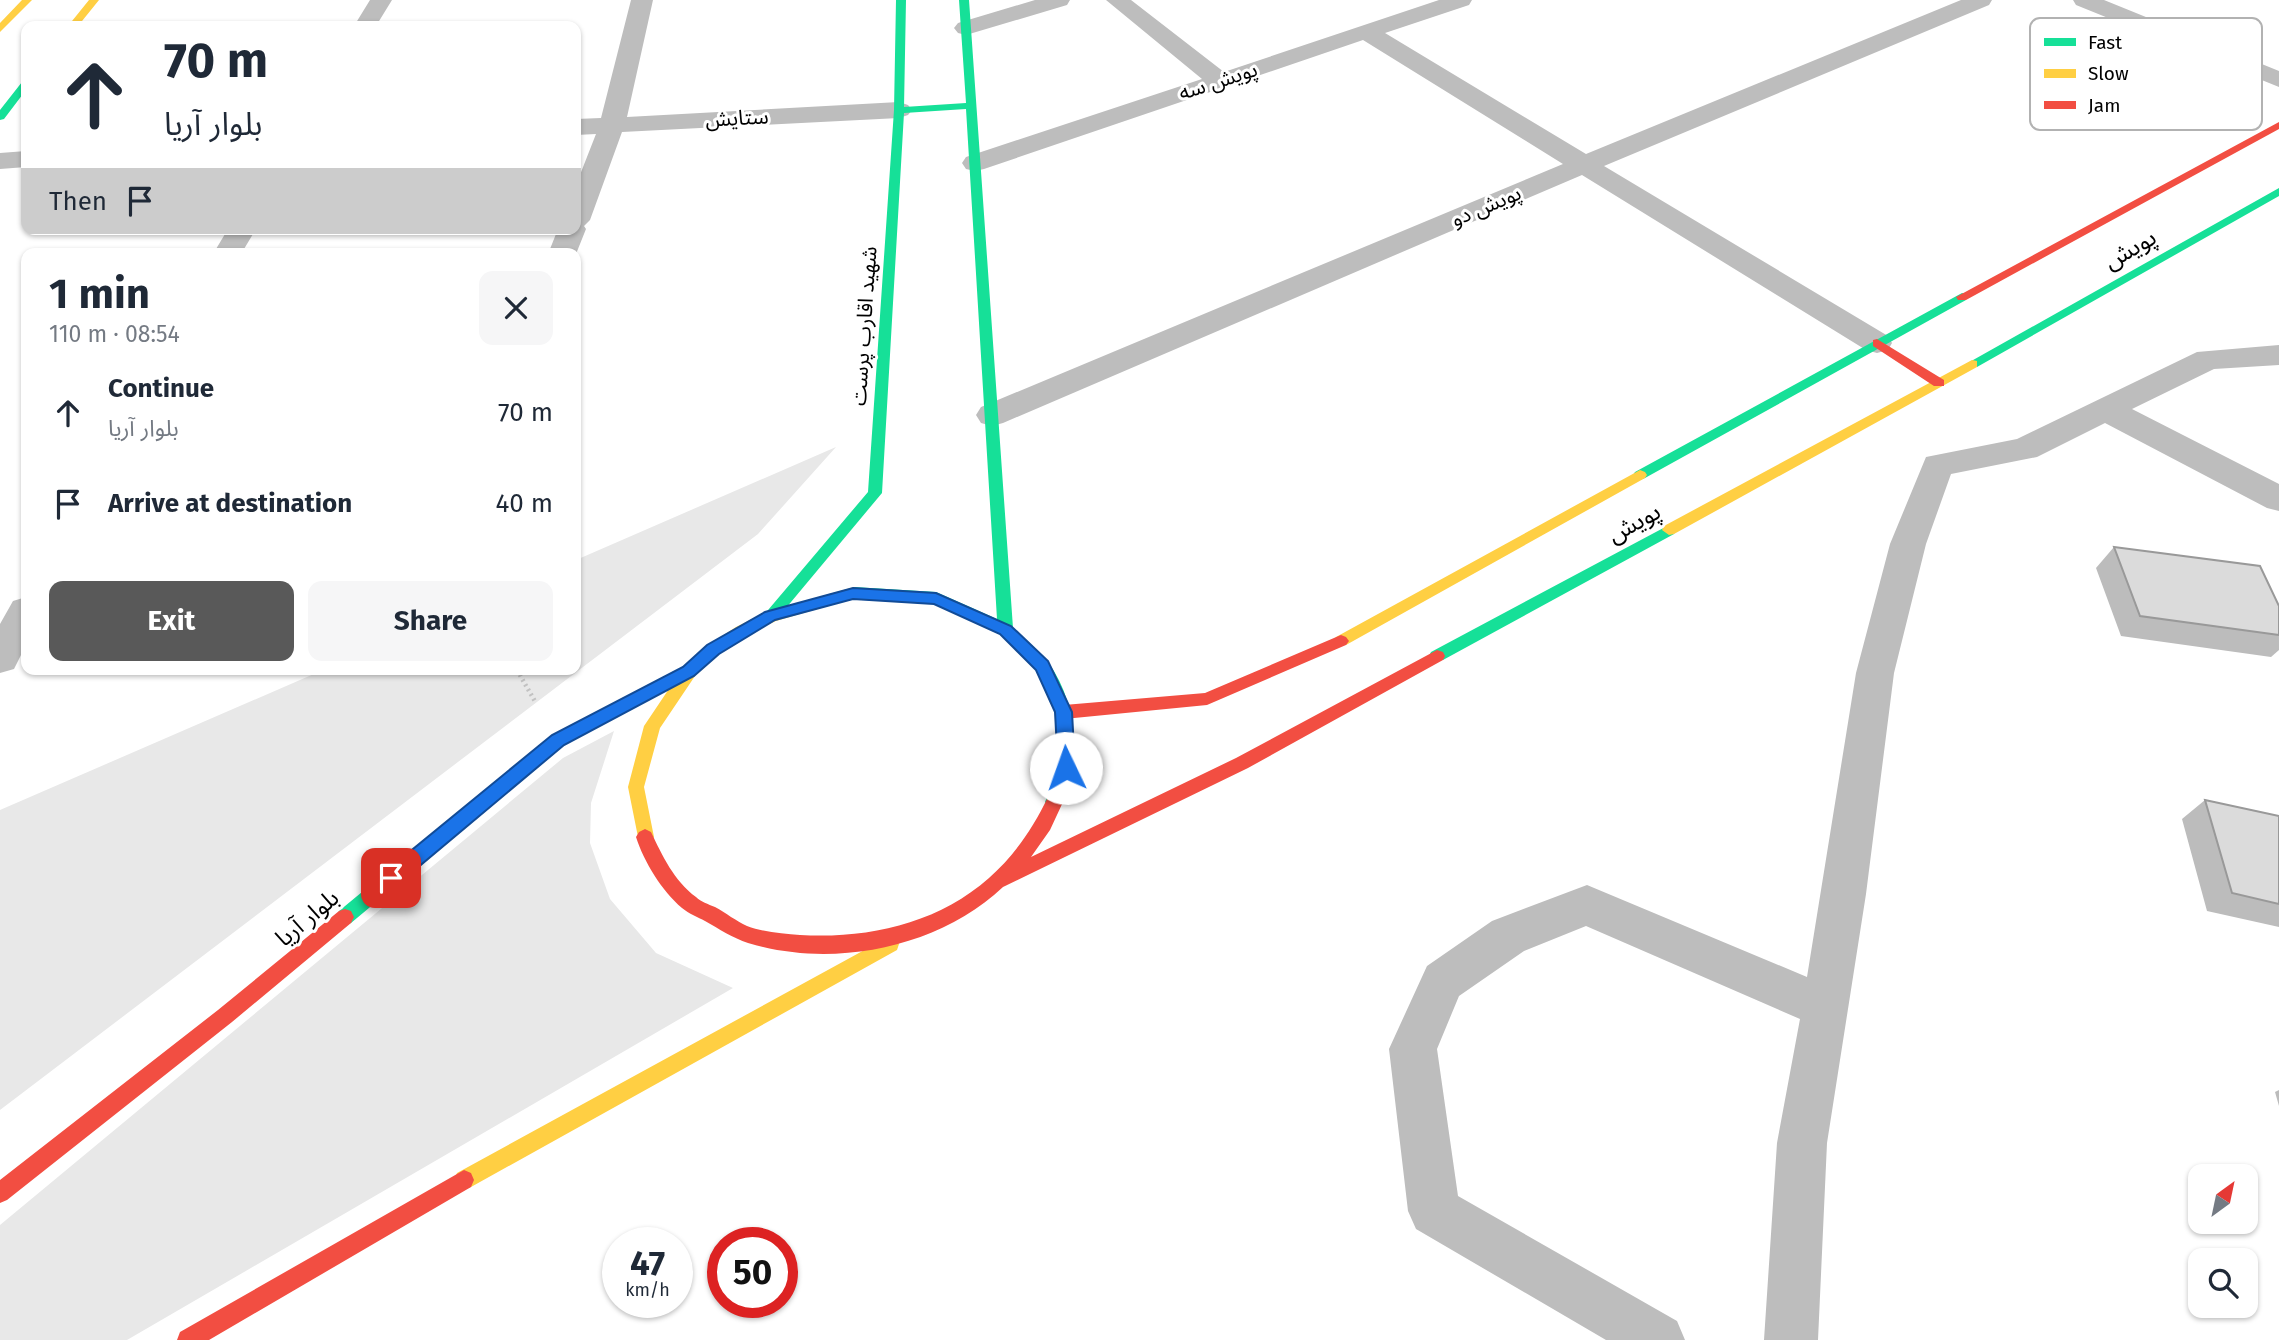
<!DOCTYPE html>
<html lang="en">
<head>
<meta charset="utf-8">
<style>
	body { margin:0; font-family:"Fira Sans","Noto Sans Arabic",sans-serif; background:#f6f6f7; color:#1f2937; height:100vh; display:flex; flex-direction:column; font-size:26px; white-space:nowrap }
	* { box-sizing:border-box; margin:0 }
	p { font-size:23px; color:#747a83 }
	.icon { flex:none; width:38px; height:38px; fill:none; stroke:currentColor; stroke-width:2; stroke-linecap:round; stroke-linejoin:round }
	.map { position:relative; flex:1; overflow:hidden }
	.side { position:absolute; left:21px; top:248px; width:560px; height:427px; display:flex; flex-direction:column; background:#fff; border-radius:14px; box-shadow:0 2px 5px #0004 }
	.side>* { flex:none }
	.guide { position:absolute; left:21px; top:21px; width:560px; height:214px; border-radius:14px; box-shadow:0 2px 5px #0004; background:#fff; color:#1f2937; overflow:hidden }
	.needle { width:46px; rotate:33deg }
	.controls { position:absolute; left:2188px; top:1164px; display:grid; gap:14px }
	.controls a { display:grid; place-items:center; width:70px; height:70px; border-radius:14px; background:#fff; box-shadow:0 2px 5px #0004; font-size:35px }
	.speed { position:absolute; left:602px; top:1227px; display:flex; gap:14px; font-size:35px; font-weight:700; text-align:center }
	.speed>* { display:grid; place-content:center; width:91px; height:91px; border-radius:50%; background:#fff; box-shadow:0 2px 5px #0004; line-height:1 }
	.speed small { font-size:18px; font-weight:400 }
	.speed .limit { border:10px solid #d22; background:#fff; color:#111 }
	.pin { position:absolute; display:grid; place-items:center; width:60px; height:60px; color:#fff; margin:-30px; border-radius:14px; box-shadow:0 4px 10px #0006 }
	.me { position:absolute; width:77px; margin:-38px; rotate:357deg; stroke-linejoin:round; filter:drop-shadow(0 0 5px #0008) }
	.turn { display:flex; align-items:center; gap:24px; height:147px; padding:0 28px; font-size:32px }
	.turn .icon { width:91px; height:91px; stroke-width:2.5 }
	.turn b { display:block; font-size:49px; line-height:60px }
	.then { display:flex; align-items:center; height:66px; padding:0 28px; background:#0003; gap:14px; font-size:26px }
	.round { display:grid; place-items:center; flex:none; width:74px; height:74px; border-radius:14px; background:#f6f6f7 }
	.headline { display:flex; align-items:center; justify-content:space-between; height:119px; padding:0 28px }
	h1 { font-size:42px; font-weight:700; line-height:52px }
	.button { display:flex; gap:14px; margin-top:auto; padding:14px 28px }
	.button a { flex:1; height:80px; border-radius:14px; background:#595959; color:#fff; font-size:28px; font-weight:700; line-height:80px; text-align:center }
	.button a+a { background:#f6f6f7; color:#1f2937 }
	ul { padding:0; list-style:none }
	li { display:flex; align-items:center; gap:21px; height:91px; padding:0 28px }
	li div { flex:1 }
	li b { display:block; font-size:26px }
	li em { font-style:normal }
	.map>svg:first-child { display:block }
	.green { fill:#e8e8e8 }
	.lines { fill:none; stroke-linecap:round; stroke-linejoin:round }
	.path { stroke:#c2c2c2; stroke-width:4.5; stroke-dasharray:2 3.5; stroke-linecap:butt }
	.street { fill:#bdbdbd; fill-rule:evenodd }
	.fast { fill:#16e098; fill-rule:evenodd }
	.slow { fill:#ffcf43; fill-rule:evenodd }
	.jam { fill:#f24e42; fill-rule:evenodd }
	.wall { fill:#bcbcbc }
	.building { fill:#dbdbdb; stroke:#999; stroke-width:2 }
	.route { fill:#1a73e8; stroke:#114b97; stroke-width:2 }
	.labels { text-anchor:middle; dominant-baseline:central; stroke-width:6; stroke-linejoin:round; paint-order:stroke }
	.far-street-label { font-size:21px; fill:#000; stroke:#fff }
	.street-label { font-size:24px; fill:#000; stroke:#fff }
	.key { fill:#fff; stroke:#b2b2b2; stroke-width:2 }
	.key-label { font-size:19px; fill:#000 }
</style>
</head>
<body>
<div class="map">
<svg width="2279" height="1340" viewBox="0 0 2279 1340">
	<rect width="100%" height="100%" fill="#fff"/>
	<path class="green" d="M836,447L758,534L0,1110V810L323,670H576V560Z
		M614,731L591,803L590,843L610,899L656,953L733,988L127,1340H0V1225L563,758Z"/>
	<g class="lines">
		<path class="path" d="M517,670L536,703"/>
		<path class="street" d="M370,0H392L376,26H354Z
			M631,0H653L627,117L899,102L908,105L912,110L908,115L899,118L622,132L590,220L584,226L586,229L576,254H548L558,229H576V185L596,134L576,135V119L601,118Z
			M1035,0H1070L1067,5L966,35L958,33L954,28L958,23Z
			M1106,0H1131L1224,72L1439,0H1472L1469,5L1385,33L1586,154L1961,0H1992L1989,5L1604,166L1888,336L1892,343L1888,350L1877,353L1866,350L1582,175L1003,423L992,426L981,423L976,415L981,407L1563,164L1363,40L984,169L975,171L966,169L962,163L966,157L1202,79Z
			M2073,0H2104L2279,71V87L2076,5Z
			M26,151V167L0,169V153Z
			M228,229H256L241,254H213Z
			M2279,345V365L2214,369L2132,409L2279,484V511L2267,508L2105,423L2037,457L1951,474L1926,544L1894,673L1866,894L1827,1143L1818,1340H1764L1777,1143L1800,1019L1586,926L1524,951L1459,996L1437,1049L1458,1196L1677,1321L1685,1340H1606L1416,1229L1408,1211L1389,1049L1427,966L1492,921L1587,885L1807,977L1856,673L1890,544L1926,457L2017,439L2197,352Z
			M26,597V645L14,669L0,673V624L13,601Z"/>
		<path class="fast" d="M896,0H906L904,107L966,103L959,0H969L1013,628C1024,639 1039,650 1048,662C1078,704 1082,761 1060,807L1054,809L1048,807L1045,802L1058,768L1056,712L1036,670L1000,634L934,604L854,599L846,593L854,587L936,592L997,619L966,109L904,113L882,493L776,620H766L763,616L868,492L894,110Z
			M26,81V90L4,119L0,120V110L22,82Z
			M2279,188V196L1977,367H1967L1966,364Z
			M1962,293L1966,294V300L1645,478L1640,480L1633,475L1635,472Z
			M1669,525L1676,530L1674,534L1443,660H1431L1429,656L1431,652Z
			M684,668L690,670L692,674L690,678L564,745L351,923L345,925L339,923L336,917L339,911L552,735Z"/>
		<path class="slow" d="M22,0H32L0,32V23Z
			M89,0H99L78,26H68Z
			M1972,360L1977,361V367L1674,534L1669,535L1662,530L1664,526Z
			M1640,470L1645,472L1647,475L1645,478L1346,645H1336L1333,641L1336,637Z
			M854,587L862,593L859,597L776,621L746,635L719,654L695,676L660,728L644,787L654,837L651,842L645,845L639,842L628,787L644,726L683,668L707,646L736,627L766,612Z
			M890,936L897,938L899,944L897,950L471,1187L464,1190L457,1187L454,1180L457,1173Z"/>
		<path class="jam" d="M2279,122V129L1966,300H1958L1956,297Z
			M1877,339L1944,380V386H1934L1873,346V340Z
			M1341,635L1346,637L1349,641L1346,645L1207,705L1064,719L1058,717L1056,712L1058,707L1064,705L1205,693Z
			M1437,650L1443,652L1445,656L1443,660L1248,768L1003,887C938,948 833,969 748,943C733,938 719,929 705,921C698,917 689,914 682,908C662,891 644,862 636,837L639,832L645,829L651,832C662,855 674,881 696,897C701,902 708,904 715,907C726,913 736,921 747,926C763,932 783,934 800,935C867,939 937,924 989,878C1015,855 1033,828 1048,797L1054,795L1060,797L1063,802L1050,830L1031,857L1236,758Z
			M345,909L351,911L354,917L351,923L232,1022L7,1200L0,1203V1180L218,1010L339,911Z
			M464,1170L471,1173L474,1180L471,1187L209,1340H177L180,1332Z"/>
	</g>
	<path class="wall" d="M2114,547L2279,606V650L2271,657L2121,636L2096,568Z
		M2205,800L2279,816V927L2207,911L2182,819Z
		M2279,1090V1106L2275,1092Z"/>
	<path class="building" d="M2114,547L2260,566L2279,606V635L2140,616Z
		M2205,800L2279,816V904L2232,893Z"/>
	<path class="route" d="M853,588L936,593L1011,626L1048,661L1072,712L1075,768L1072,773H1060L1058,768L1055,712L1036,670L1000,634L934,604L853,599L775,620L719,654L694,676L564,745L398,884L391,886L385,884L382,878L385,872L552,735L683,667L707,645L765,612Z"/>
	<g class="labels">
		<g class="far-street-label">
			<text transform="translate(1218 81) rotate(-18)">پویش سه</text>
			<text transform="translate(737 118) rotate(-3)">ستایش</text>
			<text transform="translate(1486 206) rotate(-23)">پویش دو</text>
			<text transform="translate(864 326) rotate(-86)">شهید اقارب پرست</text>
		</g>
		<g class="street-label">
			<text transform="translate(2130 249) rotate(-30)">پویش</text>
			<text transform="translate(1634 523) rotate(-29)">پویش</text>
			<text transform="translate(307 918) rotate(-40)">بلوار آریا</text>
		</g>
	</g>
	<rect x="2030" y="18" width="232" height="112" rx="10" class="key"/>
	<rect x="2044" y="38" width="32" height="8" fill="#16e098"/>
	<rect x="2044" y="69" width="32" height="9" fill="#ffcf43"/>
	<rect x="2044" y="101" width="32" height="8" fill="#f24e42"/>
	<g class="key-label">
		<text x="2088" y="49">Fast</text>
		<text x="2088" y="80">Slow</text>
		<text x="2088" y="112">Jam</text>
	</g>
</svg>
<div class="controls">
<a><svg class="needle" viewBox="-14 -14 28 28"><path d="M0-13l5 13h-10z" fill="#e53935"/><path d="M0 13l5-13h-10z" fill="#747a83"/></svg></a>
<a><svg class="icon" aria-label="search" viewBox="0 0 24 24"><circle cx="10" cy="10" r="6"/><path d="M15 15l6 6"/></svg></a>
</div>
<div class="speed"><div>47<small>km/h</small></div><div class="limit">50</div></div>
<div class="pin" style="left:391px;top:878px;background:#d93025"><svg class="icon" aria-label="arrive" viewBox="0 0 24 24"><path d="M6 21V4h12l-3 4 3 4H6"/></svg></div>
<svg class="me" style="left:1066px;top:768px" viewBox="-20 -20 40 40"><circle r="19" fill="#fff"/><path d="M0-13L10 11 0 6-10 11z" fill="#1a73e8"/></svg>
<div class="guide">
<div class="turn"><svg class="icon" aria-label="ahead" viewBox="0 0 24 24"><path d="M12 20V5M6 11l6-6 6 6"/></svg><div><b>70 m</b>بلوار آریا</div></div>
<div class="then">Then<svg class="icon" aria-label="arrive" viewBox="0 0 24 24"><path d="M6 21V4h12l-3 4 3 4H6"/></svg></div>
</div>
<section class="side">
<div class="headline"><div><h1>1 min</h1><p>110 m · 08:54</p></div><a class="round"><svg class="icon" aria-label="close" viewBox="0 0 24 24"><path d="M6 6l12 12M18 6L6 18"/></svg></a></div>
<ul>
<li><svg class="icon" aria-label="ahead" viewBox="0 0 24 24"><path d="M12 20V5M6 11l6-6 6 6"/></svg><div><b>Continue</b><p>بلوار آریا</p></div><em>70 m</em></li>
<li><svg class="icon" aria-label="arrive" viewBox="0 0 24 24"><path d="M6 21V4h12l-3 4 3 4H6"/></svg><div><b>Arrive at destination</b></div><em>40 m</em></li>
</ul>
<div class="button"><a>Exit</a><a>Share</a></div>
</section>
</div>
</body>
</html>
